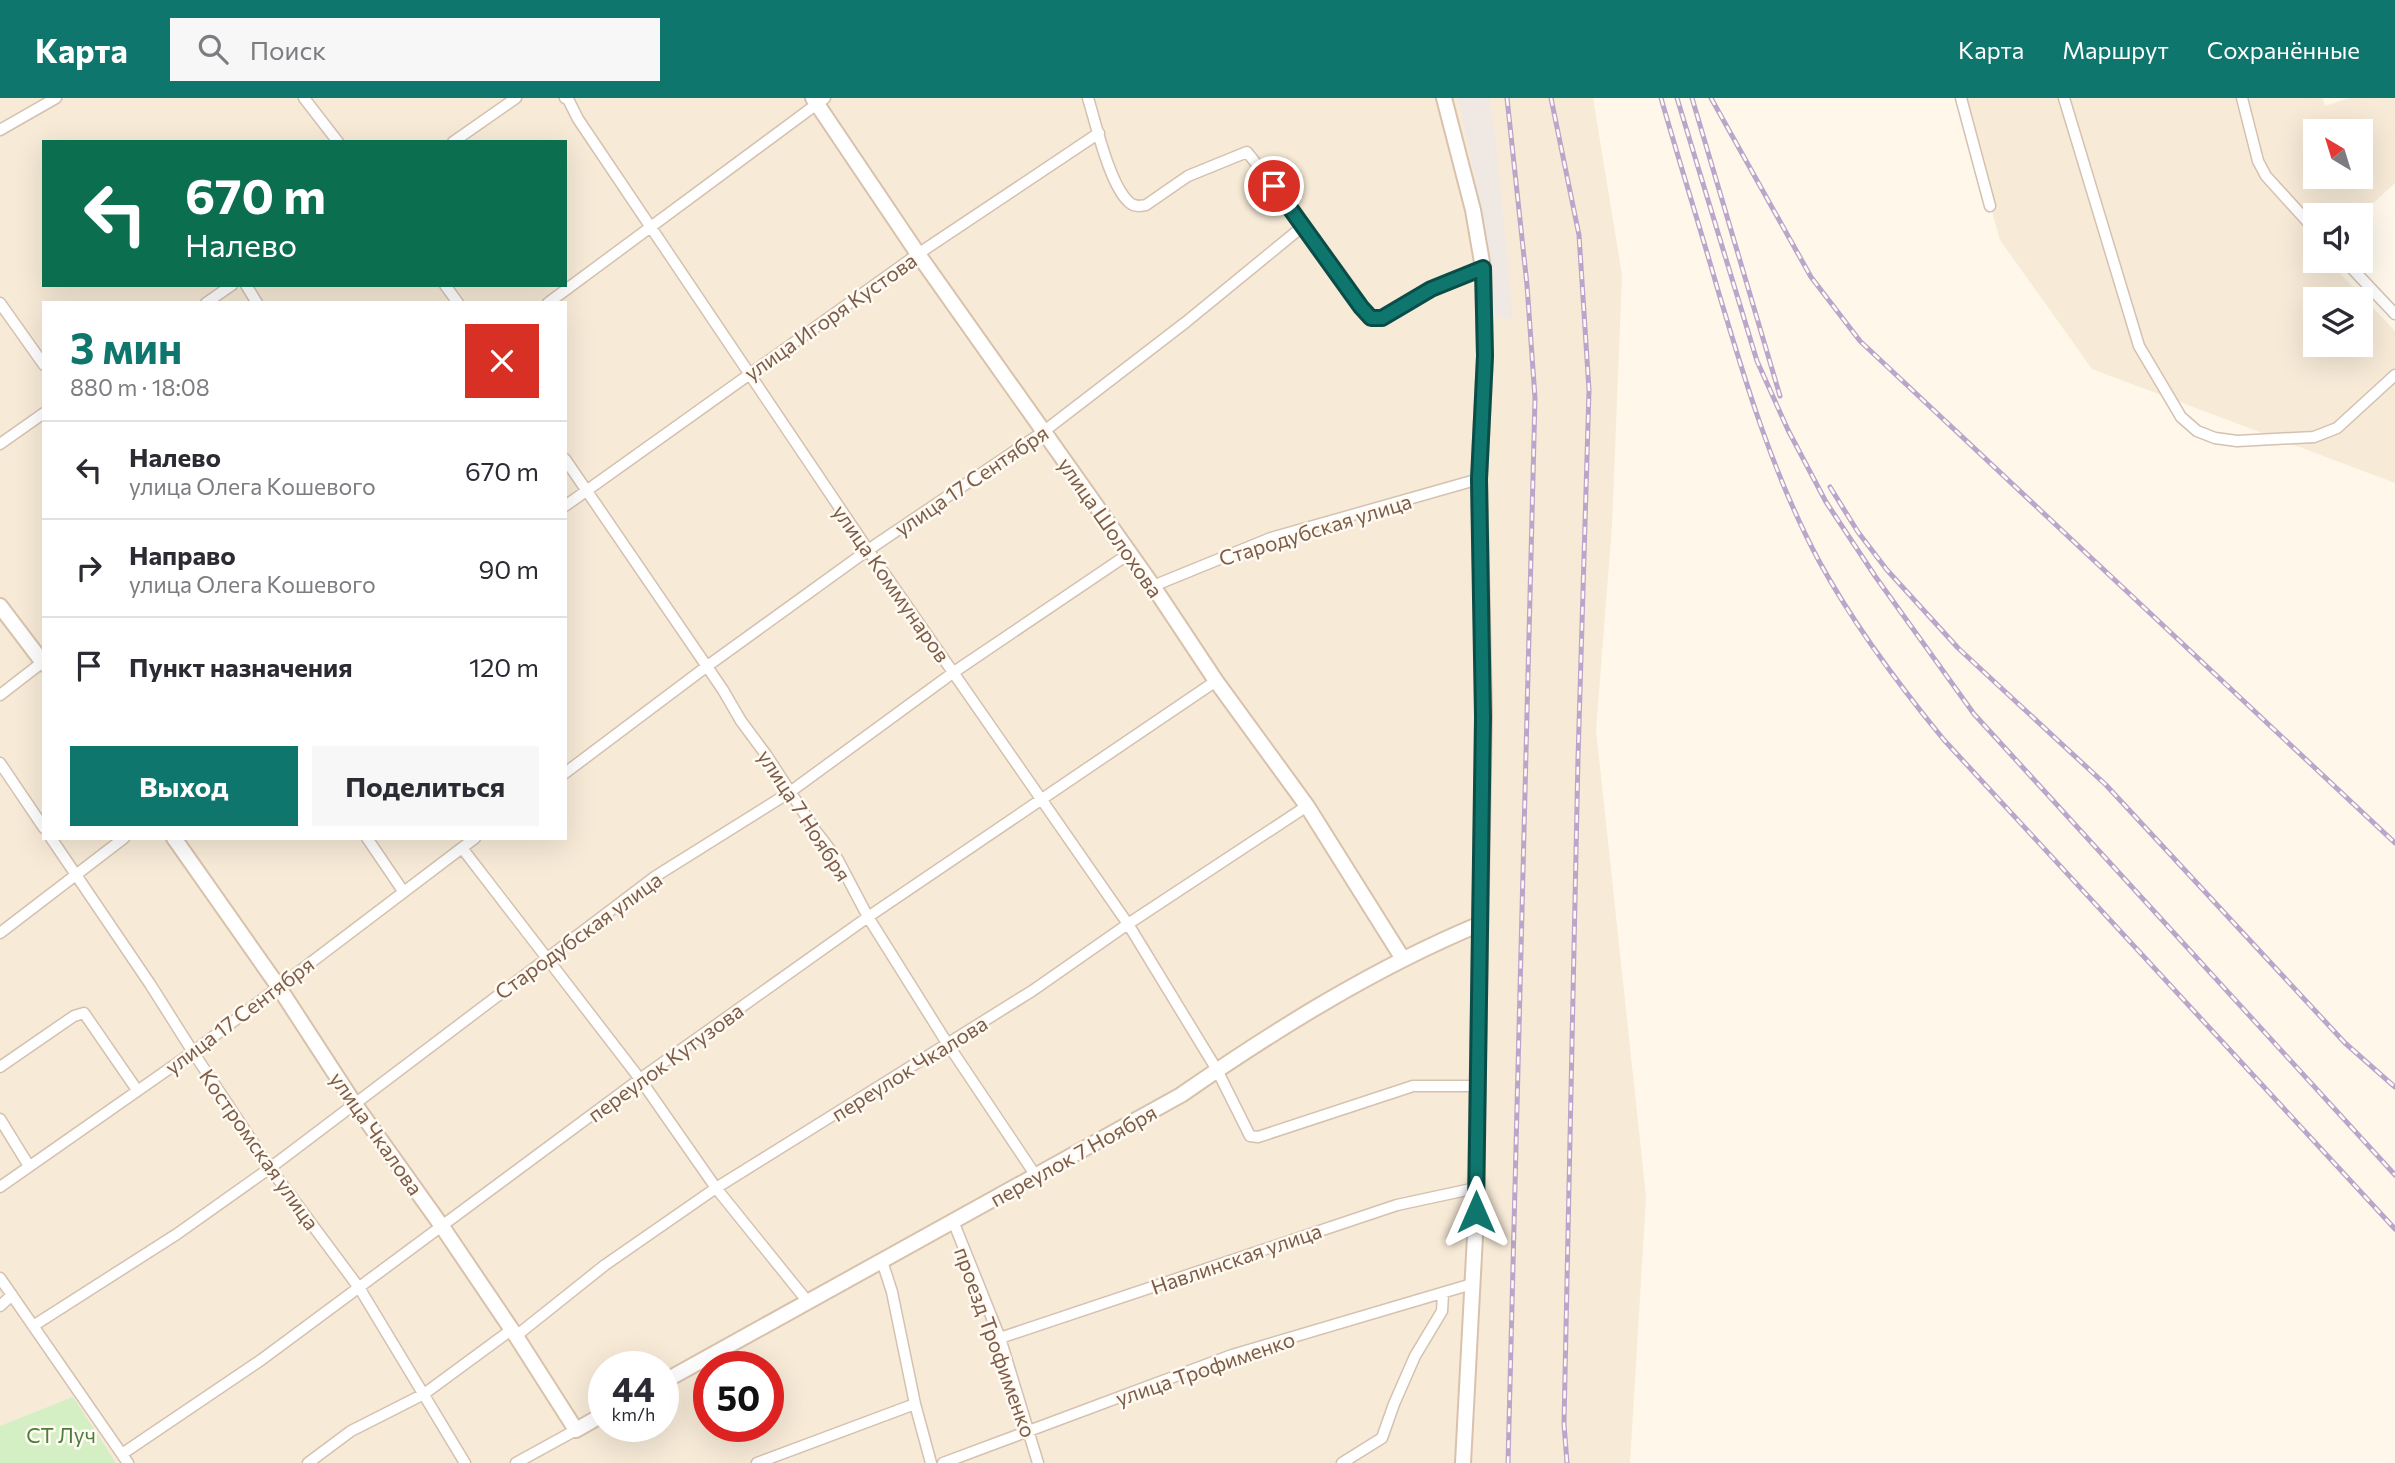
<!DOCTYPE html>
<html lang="ru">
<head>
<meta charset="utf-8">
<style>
	body { margin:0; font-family:Commissioner,sans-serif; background:#f7f7f7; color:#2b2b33; height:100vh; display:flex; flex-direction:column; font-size:26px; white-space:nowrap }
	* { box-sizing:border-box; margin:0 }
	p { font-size:23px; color:#7c7c81 }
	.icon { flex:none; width:38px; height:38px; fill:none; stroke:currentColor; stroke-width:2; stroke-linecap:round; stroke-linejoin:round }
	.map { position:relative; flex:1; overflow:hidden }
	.sheet { position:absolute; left:42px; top:203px; width:525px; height:539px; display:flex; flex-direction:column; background:#fff; border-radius:0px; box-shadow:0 7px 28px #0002 }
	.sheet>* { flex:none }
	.banner { position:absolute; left:42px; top:42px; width:525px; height:147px; border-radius:0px; box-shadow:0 7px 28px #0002; background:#0b6e4f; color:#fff; overflow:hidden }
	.needle { width:46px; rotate:322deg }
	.fabs { position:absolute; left:2303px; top:21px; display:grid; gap:14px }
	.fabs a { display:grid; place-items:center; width:70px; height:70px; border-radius:0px; background:#fff; box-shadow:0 7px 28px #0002; font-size:35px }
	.speed { position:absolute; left:588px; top:1253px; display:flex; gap:14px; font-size:35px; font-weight:700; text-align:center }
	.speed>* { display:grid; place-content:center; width:91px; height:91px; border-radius:50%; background:#fff; box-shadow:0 7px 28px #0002; line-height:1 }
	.speed small { font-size:18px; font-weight:400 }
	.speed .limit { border:10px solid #d22; background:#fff; color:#111 }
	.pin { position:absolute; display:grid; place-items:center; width:60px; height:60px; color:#fff; margin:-30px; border:4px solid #fff; border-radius:50%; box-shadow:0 2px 7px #0007 }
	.me { position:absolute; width:77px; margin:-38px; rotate:0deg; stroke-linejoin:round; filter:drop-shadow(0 0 5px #0008) }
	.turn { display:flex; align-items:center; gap:24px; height:147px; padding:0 28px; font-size:32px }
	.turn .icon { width:91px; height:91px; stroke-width:2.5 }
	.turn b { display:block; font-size:49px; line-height:60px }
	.round { display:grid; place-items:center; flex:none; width:74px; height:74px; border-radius:0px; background:#f7f7f7 }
	.overview { display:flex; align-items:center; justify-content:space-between; height:119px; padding:0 28px }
	h1 { font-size:42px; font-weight:700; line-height:52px; color:#0f766e }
	.action { display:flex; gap:14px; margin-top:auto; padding:14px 28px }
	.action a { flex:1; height:80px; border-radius:0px; background:#0f766e; color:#fff; font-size:28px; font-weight:700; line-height:80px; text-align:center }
	.action a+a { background:#f7f7f7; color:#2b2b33 }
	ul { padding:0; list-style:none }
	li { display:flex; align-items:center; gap:21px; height:98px; padding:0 28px; border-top:2px solid #e1e1e2 }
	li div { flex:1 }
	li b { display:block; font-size:26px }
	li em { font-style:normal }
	header { display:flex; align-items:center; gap:42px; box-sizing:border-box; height:98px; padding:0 35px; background:#0f766e; color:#fff }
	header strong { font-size:33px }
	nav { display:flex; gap:38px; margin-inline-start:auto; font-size:24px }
	.search { width:490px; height:63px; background:#f7f7f7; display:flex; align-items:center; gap:18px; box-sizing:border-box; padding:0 24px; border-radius:0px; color:#7c7c81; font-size:26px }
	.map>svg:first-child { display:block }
	.residential { fill:#f7ead7; fill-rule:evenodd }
	.industrial { fill:#f0e9e3 }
	.green { fill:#d5efc5 }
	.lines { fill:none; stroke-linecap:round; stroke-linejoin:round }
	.street-casing { stroke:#d5c1b0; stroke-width:13 }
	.secondary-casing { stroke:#d9c2ac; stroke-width:18 }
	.street { stroke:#fff; stroke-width:10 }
	.secondary { stroke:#fff; stroke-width:14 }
	.rail-casing { stroke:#bba5cb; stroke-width:5 }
	.rail { stroke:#fffaf2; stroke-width:2.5; stroke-dasharray:8; stroke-linecap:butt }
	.route-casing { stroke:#0a4d48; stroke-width:18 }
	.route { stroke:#0f766e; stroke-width:12 }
	.labels { text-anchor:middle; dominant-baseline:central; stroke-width:5; stroke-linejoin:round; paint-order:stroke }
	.street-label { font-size:21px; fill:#7d5d49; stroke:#fffaf2 }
	.park-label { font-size:21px; fill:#4d7e3c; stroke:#fffaf2 }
</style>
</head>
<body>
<header>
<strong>Карта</strong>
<div class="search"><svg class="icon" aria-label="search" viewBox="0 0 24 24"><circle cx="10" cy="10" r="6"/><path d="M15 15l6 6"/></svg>Поиск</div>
<nav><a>Карта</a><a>Маршрут</a><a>Сохранённые</a></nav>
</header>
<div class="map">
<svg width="2395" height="1365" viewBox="0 0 2395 1365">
	<rect width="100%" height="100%" fill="#fef7ea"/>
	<path class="residential" d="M0,0H1593L1622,177L1612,427L1596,632L1646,1099L1630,1365H0ZM44,44H565V187H44ZM44,205H565V740H44ZM604,1269H663V1328H604ZM709,1269H768V1328H709Z
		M1960,0H2323L2325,8L2349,0H2395V85L2360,117H2315V163H2328L2395,233V385L2092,271L2000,142ZM2315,33H2361V79H2315ZM2315,201H2361V247H2315Z"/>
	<path class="industrial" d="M1458,0H1489L1495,36L1513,222L1493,218L1474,75Z"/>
	<path class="green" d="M73,1299L116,1365H0V1328Z"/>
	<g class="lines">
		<defs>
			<path id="street" d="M304,0L338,44
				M565,0L568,1L578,21L868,452L1128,826L1217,972L1250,1038L1258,1039L1413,988H1477
				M1088,0C1096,26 1110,89 1130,105C1135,109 1140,108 1146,107L1188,78L1247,54L1274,88L1361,210L1371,220H1382L1431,191L1483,170
				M1961,0L1990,108
				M2064,0L2139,248L2181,319L2197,333L2215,340L2237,343L2314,339L2337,330L2395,277
				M2242,0L2258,63L2266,78L2315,132
				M0,32L56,0
				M453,44L516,0
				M2345,163L2395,216
				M246,187L257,205
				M445,187L458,205
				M0,205L44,267
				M206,205L232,187
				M548,205L825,0
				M0,346L44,315
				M565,361L723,592L741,623L767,658L815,732L838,762L868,819L947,945L1036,1078
				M565,408L918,156L1099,35
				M1153,488L1271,440L1479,381
				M0,597L44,563
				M0,665L44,730
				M565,675L706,569L868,452L1043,334L1186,224L1302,129
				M51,740L150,886L193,954L270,1070L360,1191L465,1365
				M367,740L403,793
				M462,750L640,981L716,1090L808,1204
				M0,835L124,740
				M0,969L74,918L84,915L137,992
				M0,1021L29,1068
				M0,1089L193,954L475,740
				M953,1123L1000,1240L1038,1365
				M882,1163L892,1194L915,1306L931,1365
				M0,1180L128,1365
				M0,1208L12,1197
				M33,1228L177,1136L270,1070L656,778L790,694L954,574L1130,455
				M516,1238L605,1167L716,1090L1032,893L1128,826L1307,708
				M1000,1240L1397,1107L1476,1090
				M122,1356L261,1262L640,981L868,819L1216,583
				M308,1365L351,1333L424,1296L511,1232
				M516,1365L576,1332
				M757,1365L915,1306
				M943,1365L1232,1257L1472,1186
				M1342,1365L1382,1340L1394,1306L1415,1258L1442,1213L1443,1196"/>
			<path id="secondary" d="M813,0L918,156L1153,488L1216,583L1307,708L1403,861
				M1444,0L1473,112L1483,170L1485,258L1479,381L1484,613L1475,1138L1463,1365
				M0,508L44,566
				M174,740L278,888L354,1005L441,1127L516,1238L576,1332L604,1316
				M663,1284L1181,997C1275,932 1374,870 1480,826"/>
		</defs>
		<use href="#street" class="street-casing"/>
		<use href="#secondary" class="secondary-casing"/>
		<use href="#street" class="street"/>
		<use href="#secondary" class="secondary"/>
		<defs>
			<path id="rail" d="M1507,0L1527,187L1535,300L1508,1365
				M1551,0L1579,137L1589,292L1578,660L1564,1326L1567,1365
				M1661,0C1679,63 1699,126 1717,189C1745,283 1773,377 1819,463C1854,527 1898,586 1944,642L2395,1131
				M1677,0L1757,263L1788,332L1826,404L1875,478L1974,616L2395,1077
				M1692,0L1780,298
				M1711,0L1811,179L1860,243L2395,745
				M1830,389L1858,434L1887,472L1958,550L2106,687L2345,945L2395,989"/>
		</defs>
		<use href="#rail" class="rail-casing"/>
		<use href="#rail" class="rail"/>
	</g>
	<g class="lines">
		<defs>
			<path id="route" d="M1274,88L1361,209L1371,220H1382L1431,191L1483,170L1485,258L1479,381L1483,619L1476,1114"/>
		</defs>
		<use href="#route" class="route-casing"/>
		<use href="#route" class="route"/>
	</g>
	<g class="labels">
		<g class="street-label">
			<text transform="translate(830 218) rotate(-35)">улица Игоря Кустова</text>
			<text transform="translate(971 382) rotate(-34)">улица 17 Сентября</text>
			<text transform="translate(1111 429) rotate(55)">улица Шолохова</text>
			<text transform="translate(1315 431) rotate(-17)">Стародубская улица</text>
			<text transform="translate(892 485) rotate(55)">улица Коммунаров</text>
			<text transform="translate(805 717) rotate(57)">улица 7 Ноября</text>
			<text transform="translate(578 837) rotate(-36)">Стародубская улица</text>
			<text transform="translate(239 917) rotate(-37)">улица 17 Сентября</text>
			<text transform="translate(665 964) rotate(-36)">переулок Кутузова</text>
			<text transform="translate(909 970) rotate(-32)">переулок Чкалова</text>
			<text transform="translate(377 1035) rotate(55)">улица Чкалова</text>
			<text transform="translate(260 1051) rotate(55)">Костромская улица</text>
			<text transform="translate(1073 1057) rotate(-29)">переулок 7 Ноября</text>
			<text transform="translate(1236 1160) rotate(-19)">Навлинская улица</text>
			<text transform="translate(996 1244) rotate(70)">проезд Трофименко</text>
			<text transform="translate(1205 1270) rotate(-19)">улица Трофименко</text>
		</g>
		<g class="park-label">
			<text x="61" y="1336">СТ Луч</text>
		</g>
	</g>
</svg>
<div class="fabs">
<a><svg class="needle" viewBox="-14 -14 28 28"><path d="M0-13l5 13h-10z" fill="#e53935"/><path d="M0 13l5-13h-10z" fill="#7c7c81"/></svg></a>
<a><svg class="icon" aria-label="sound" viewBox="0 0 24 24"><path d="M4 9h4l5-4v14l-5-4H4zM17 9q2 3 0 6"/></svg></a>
<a><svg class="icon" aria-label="layers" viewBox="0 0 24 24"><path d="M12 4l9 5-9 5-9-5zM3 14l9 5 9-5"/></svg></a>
</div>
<div class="speed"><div>44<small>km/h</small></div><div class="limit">50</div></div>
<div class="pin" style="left:1274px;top:88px;background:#d93025"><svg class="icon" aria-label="arrive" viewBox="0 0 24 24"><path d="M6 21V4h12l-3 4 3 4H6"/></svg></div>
<svg class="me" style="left:1476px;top:1114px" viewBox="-20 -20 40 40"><path d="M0-17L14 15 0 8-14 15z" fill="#0f766e" stroke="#fff" stroke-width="4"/></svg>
<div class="banner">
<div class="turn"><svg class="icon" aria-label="left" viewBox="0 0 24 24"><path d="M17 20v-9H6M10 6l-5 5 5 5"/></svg><div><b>670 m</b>Налево</div></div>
</div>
<section class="sheet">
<div class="overview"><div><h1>3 мин</h1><p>880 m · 18:08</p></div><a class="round" style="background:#d93025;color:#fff"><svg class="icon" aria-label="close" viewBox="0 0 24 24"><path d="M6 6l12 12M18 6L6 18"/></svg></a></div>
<ul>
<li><svg class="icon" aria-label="left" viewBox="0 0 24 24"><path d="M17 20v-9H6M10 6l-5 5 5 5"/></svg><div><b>Налево</b><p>улица Олега Кошевого</p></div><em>670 m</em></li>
<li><svg class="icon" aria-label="right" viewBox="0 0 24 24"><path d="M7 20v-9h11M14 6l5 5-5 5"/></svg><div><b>Направо</b><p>улица Олега Кошевого</p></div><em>90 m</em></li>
<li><svg class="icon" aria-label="arrive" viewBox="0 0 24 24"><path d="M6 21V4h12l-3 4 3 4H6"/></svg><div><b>Пункт назначения</b></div><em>120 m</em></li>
</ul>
<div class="action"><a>Выход</a><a>Поделиться</a></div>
</section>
</div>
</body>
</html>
